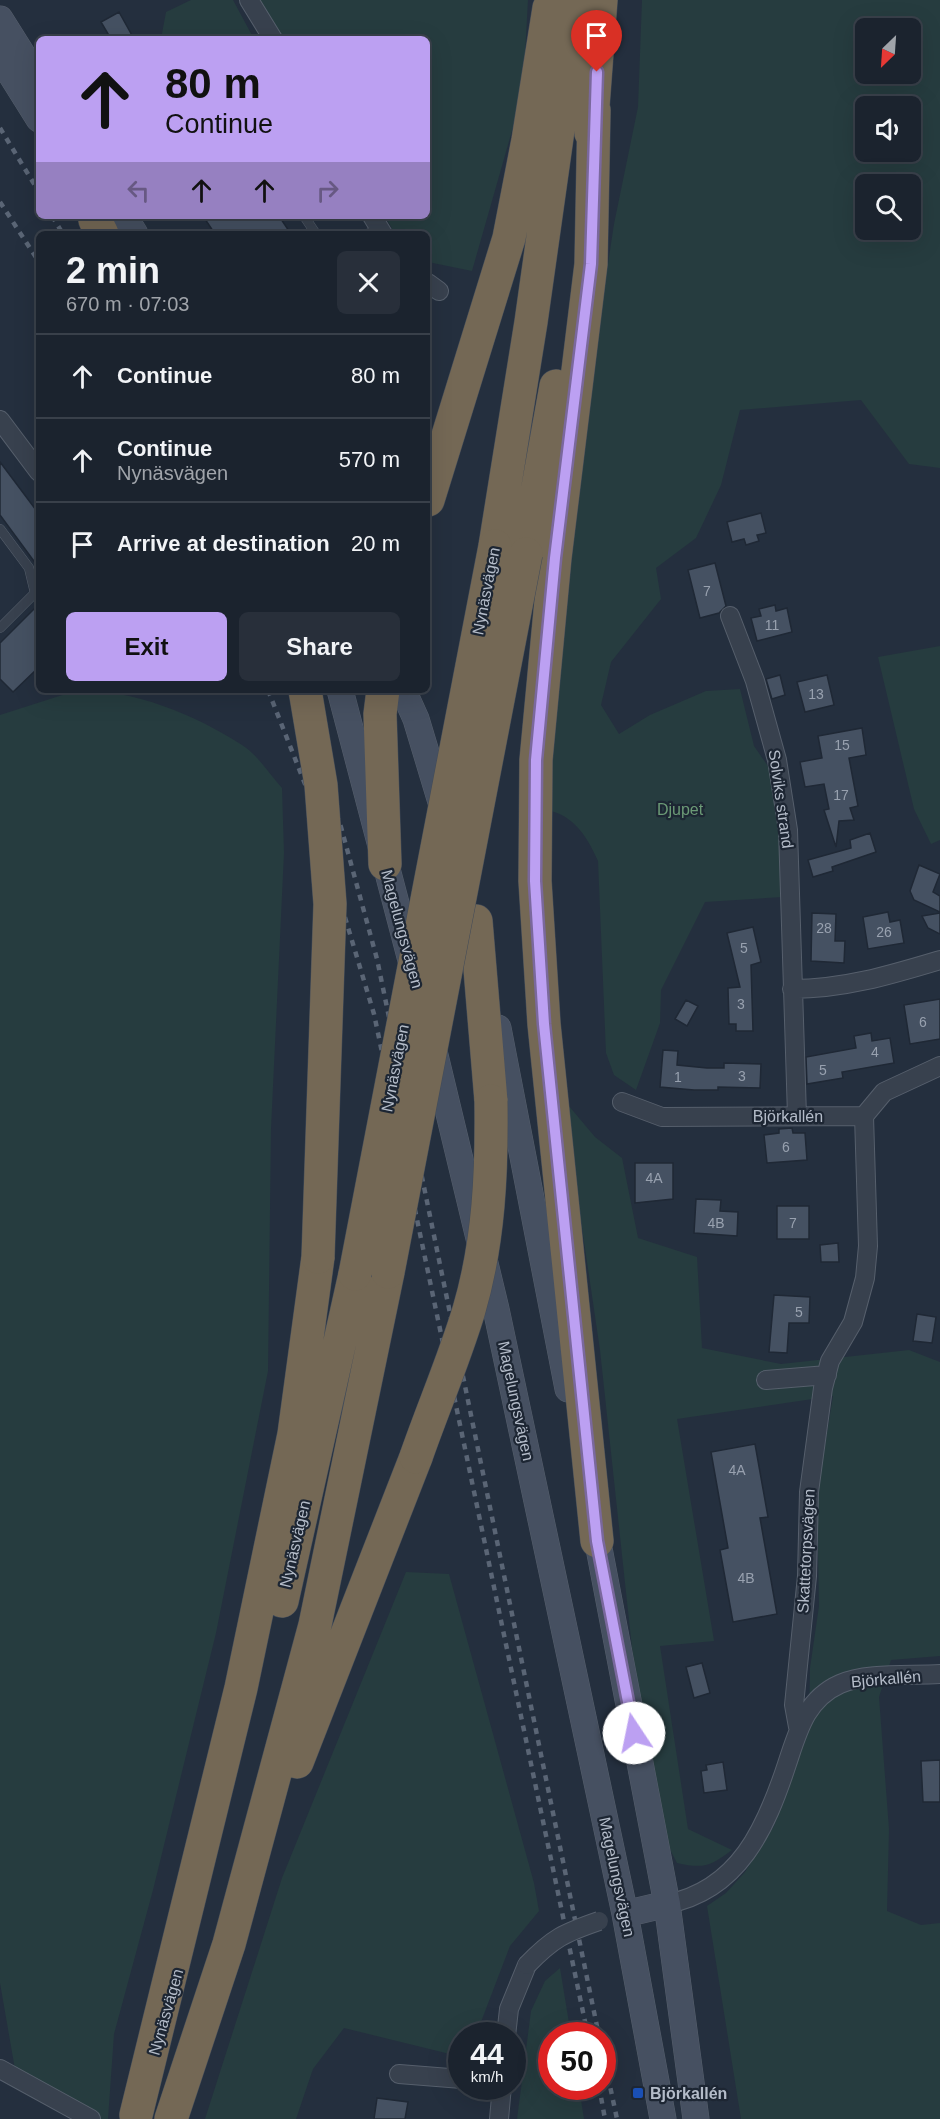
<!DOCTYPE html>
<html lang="en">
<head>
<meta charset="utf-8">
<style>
	body { margin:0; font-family:Helvetica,sans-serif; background:#282f3a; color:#f1f3f6; height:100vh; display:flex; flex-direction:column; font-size:22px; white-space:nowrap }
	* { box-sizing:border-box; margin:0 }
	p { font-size:20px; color:#a0a4aa }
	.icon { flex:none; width:33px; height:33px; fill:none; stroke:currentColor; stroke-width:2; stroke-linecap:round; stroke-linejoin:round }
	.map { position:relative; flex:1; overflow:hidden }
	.drawer { position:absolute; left:36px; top:231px; width:394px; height:462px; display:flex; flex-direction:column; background:#1b232e; border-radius:9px; box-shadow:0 6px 24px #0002,0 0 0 2px #39404a }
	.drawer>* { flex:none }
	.guide { position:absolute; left:36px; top:36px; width:394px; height:183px; border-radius:9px; box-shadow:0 6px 24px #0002,0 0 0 2px #39404a; background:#bca0f2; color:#111; overflow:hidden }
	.needle { width:39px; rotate:205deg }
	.tools { position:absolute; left:855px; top:18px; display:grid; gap:12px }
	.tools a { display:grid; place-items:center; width:66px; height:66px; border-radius:9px; background:#1b232e; box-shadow:0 6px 24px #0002,0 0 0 2px #39404a; font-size:30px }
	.speed { position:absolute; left:448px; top:2022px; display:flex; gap:12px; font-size:30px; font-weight:700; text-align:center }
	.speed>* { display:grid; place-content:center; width:78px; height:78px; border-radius:50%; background:#1b232e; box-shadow:0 6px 24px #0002,0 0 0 2px #39404a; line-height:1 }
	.speed small { font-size:15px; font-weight:400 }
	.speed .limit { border:9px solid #d22; background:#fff; color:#111 }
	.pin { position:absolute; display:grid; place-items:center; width:51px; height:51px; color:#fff; margin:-62px -26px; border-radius:50% 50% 50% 0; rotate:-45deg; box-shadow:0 0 6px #0007 }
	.pin .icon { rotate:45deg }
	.me { position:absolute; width:66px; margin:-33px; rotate:349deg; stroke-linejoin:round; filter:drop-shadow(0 0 4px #0008) }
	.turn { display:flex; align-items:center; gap:21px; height:126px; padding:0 30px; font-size:27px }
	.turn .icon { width:78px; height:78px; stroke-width:2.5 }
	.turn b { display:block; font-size:42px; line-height:51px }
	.lanes { display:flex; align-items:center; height:57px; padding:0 30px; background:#0003; justify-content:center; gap:30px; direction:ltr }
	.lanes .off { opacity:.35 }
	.round { display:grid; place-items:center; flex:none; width:63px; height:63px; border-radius:9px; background:#282f3a }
	.head { display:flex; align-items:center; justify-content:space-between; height:102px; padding:0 30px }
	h1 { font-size:36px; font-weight:700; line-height:45px }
	.cta { display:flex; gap:12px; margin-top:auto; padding:12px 30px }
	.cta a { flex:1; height:69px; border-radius:9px; background:#bca0f2; color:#111; font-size:24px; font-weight:700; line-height:69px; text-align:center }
	.cta a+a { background:#282f3a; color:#f1f3f6 }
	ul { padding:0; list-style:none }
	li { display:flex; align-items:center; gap:18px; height:84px; padding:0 30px; border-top:2px solid #39404a }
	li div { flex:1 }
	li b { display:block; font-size:22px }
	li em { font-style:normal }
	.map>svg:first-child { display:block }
	.green { fill:#263c3f; fill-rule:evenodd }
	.building { fill:#455162; stroke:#1f2835; stroke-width:1.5 }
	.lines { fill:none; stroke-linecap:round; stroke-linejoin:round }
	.lane-casing { stroke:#565f6c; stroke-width:10 }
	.street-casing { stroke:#565f6c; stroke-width:20 }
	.secondary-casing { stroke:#565f6c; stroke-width:27 }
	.highway-casing { stroke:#434c59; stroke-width:34 }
	.lane { stroke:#38414e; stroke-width:9 }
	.street { stroke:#38414e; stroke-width:18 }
	.secondary { stroke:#465061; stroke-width:26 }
	.highway { stroke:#746855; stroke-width:33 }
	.rail { stroke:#5a6575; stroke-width:4.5; stroke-dasharray:6 6; stroke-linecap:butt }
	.street-bridge-casing { stroke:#565f6c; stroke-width:20; stroke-linecap:butt }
	.highway-bridge-casing { stroke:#434c59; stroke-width:34; stroke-linecap:butt }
	.street-bridge { stroke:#38414e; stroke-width:18 }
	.highway-bridge { stroke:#746855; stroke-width:33 }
	.route-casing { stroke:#7a689d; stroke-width:15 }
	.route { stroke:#bca0f2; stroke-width:10 }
	.transit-dot { fill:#1a4fb4; stroke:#1d2633; stroke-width:2 }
	.labels { text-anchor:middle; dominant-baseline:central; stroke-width:4.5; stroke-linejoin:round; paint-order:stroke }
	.number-label { font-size:14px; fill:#98a1af }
	.street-label { font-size:16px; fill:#b4bcc9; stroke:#1d2633 }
	.park-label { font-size:16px; fill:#6b9a76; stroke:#1d2633 }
	.poi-label { font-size:16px; font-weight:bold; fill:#b4bcc9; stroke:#1d2633; text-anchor:start }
</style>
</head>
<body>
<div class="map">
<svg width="940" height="2119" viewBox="0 0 940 2119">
	<rect width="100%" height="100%" fill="#242f3e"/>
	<path class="green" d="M191,0H233L254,39H161L166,12Z
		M260,0H528L523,92L472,271L428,262V234H395L385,216H428V39H283Z
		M642,0H940V468L909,464L861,400L740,410L721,485L696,538L656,568L661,599L611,662L601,705L619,734L650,715L706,691L740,689L754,746L770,769L780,833L783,897L705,902L661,990L660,1023L636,1090L614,1075L606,1053L598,861C588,838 574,815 547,810L580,449L614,224L638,107ZM866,28H910V74H866ZM866,106H910V152H866ZM866,184H910V230H866Z
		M940,646V840L931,844L914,809L878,657Z
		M78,690C134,690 194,714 242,745C257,754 270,775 282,788L284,853L271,1129L268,1371L216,1633L153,1890L114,2034L108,2119H91L16,2075L0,1983V715Z
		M563,1099L595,1137L622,1158L638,1238L697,1257L702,1348L781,1364L909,1350L940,1362V1656L891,1660L879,1697L889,1829L887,1911L921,1925L940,1923V2119H741L707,1906L726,1893L745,1872L774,1826L809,1729L810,1668L819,1606L817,1495L833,1396L677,1419L714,1641L660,1646L688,1829L732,1850C711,1866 704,1869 677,1863L663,1836L632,1648L600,1350Z
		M406,1572L449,1574L534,1883L539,1911L510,1946L476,2035L462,2036V2057L344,2028L313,2069L296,2119H205L282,1878Z
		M560,1968L571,2035L552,2036V2086L579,2087L584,2119H517L531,2011L545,1981Z"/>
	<path class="building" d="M119,12L134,39H111L101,22Z
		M203,216H279L291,234H215Z
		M0,462L39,514V568L0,515Z
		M761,513L766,533L757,535L759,541L746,545L744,539L732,542L727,522Z
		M715,563L726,606L719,613L700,618L688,570Z
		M39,604V667L13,692L0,679V643Z
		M775,605L776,611L787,608L792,632L757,641L751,618L761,616L759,609Z
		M780,675L785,695L772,699L766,679Z
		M827,675L834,705L805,712L797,682Z
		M862,728L866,755L849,758L858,806L850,808L854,820L839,821L836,847L824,810L829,809L824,784L805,787L800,762L822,758L818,736Z
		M870,833L876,852L832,867L833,871L813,877L808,860L851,848L850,840Z
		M919,865L940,874L933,892L940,896V912L914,900L910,891Z
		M888,912L890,922L900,920L904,943L868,949L863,917Z
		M812,913L836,914L835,941H845L844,963L811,961Z
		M940,913V934L928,928L922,916Z
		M753,927L761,962L751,965L753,1031H736V1024H729L728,988L740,987L727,933Z
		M940,999V1039L910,1044L904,1005Z
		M686,1000L698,1006L687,1026L675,1019Z
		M871,1033L872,1041L890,1038L894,1063L842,1072L843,1078L807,1084L806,1057L856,1048L854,1036Z
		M663,1050L678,1051L677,1065L707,1068H724V1063L761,1064L760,1088L718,1087V1090H694L660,1087Z
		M792,1128L793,1133H805L807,1160L767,1163L764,1135L779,1133V1129Z
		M635,1163H673V1199L635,1203Z
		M696,1199L721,1200L720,1211L738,1212L737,1236L694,1233Z
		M777,1206H809V1239H777Z
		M838,1243L839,1262H821L820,1245Z
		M774,1295L810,1297L809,1323H789L787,1353L769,1352Z
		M917,1314L936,1317L932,1343L913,1341Z
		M755,1444L768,1517L760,1518L777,1614L733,1622L720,1550L728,1548L711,1452Z
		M702,1663L710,1693L694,1698L686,1667Z
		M940,1760V1802H923L921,1761Z
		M723,1762L727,1790L704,1793L701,1771L707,1770L706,1765Z
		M377,2098L408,2102L405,2119H374Z"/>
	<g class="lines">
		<defs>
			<path id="lane" d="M304,216L316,234
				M367,234L379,229
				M0,529L29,568L35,593L0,628"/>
			<path id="street" d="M249,0L273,39
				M372,216L383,234
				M428,283L439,291
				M0,420L39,472
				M730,616L755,681L777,760L788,830L797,1116
				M792,989C844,989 890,975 940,960
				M622,1102L662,1117L864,1116
				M864,1116L884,1092L940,1066
				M766,1380L827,1375
				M798,1727L794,1705L807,1576L809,1492L823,1388L830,1361L853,1322L865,1278L868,1246L864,1116
				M667,1904C739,1890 766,1828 787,1764C798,1731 806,1699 840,1684C866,1672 911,1676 940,1674
				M506,2036L509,2009L527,1965
				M0,2069L91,2119
				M399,2074L462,2079
				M499,2119L502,2086"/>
			<path id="secondary" d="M0,19L39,81
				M0,57L39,119
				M124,216L135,234
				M340,690L413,968
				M403,690L416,719L444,812
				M498,1028L568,1389
				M433,1047L496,1309L625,1914L663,2119
				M594,1522L667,1904L696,2119
				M625,1914L667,1904"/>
			<path id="highway" d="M594,110L591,264L555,558L536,760L535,881L544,1024L597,1541
				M591,133L601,0
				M95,220L102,234
				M428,500L509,238L528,140L549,8
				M495,546L531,322L561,109L568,0
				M526,554L556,386
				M383,690L380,714L385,864
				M476,921L491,1101
				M282,1601L355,1274
				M297,1762L416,1457
				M136,2115L241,1688L294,1434L318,1257
				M171,2119L229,1944L315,1625L388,1272"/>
		</defs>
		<use href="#lane" class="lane-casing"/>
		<use href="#street" class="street-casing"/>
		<use href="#secondary" class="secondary-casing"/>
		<use href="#highway" class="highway-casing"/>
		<use href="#lane" class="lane"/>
		<use href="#street" class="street"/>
		<use href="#secondary" class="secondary"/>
		<use href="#highway" class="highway"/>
		<path class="rail" d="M0,128L39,192
			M0,202L39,262
			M52,216L63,234
			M268,690L305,784L374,1014L588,2036
			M291,690L341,827L377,959L599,2036
			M603,2053L617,2119
			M599,2086L605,2119"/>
		<defs>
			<path id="street-bridge" d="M527,1965C553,1938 564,1933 599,1921"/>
			<path id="highway-bridge" d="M305,690L321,785L330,904L318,1257
				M388,1272L526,554
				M355,1274L495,546
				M416,1457C433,1408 454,1360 469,1310C489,1242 492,1171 491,1101"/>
		</defs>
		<use href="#street-bridge" class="street-bridge-casing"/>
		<use href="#highway-bridge" class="highway-bridge-casing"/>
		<use href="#street-bridge" class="street-bridge"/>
		<use href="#highway-bridge" class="highway-bridge"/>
	</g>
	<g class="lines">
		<defs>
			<path id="route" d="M597,72L591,264L555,558L536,760L535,881L544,1024L597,1541L634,1733"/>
		</defs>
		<use href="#route" class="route-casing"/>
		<use href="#route" class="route"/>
	</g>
	<rect class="transit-dot" x="632" y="2087" width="12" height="12" rx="3"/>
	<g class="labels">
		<g class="number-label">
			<text x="707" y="591">7</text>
			<text x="772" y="625">11</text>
			<text x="816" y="694">13</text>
			<text x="842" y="745">15</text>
			<text x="841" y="795">17</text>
			<text x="824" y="928">28</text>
			<text x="884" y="932">26</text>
			<text x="744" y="948">5</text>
			<text x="741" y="1004">3</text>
			<text x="923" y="1022">6</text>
			<text x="875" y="1052">4</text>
			<text x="823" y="1070">5</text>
			<text x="742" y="1076">3</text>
			<text x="678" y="1077">1</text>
			<text x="786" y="1147">6</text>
			<text x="654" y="1178">4A</text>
			<text x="716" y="1223">4B</text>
			<text x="793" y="1223">7</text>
			<text x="799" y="1312">5</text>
			<text x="737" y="1470">4A</text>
			<text x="746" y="1578">4B</text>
		</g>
		<g class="street-label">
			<text transform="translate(486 591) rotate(-79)">Nynäsvägen</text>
			<text transform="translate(781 799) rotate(82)">Solviks strand</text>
			<text transform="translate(402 929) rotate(75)">Magelungsvägen</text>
			<text transform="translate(395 1068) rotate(-79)">Nynäsvägen</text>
			<text x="788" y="1116">Björkallén</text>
			<text transform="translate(516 1401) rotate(78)">Magelungsvägen</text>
			<text transform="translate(295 1544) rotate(-77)">Nynäsvägen</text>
			<text transform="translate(806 1551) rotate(-87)">Skattetorpsvägen</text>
			<text transform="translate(886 1679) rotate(-5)">Björkallén</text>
			<text transform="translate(617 1877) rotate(78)">Magelungsvägen</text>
			<text transform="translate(166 2012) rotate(-74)">Nynäsvägen</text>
		</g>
		<g class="park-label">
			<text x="680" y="809">Djupet</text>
		</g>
		<g class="poi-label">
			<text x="650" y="2093">Björkallén</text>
		</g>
	</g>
</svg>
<div class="tools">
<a><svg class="needle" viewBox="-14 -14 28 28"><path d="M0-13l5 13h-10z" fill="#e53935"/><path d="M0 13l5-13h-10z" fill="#a0a4aa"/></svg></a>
<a><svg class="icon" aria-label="sound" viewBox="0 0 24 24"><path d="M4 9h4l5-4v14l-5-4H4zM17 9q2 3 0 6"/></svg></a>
<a><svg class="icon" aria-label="search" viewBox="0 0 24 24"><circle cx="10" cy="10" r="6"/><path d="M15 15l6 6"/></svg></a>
</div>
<div class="speed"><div>44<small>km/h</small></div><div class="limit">50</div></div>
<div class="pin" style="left:597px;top:72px;background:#d93025"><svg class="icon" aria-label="arrive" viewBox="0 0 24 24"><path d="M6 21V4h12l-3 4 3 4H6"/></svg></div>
<svg class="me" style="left:634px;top:1733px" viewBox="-20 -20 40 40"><circle r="19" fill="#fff"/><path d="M0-13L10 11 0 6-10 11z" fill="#bca0f2"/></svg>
<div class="guide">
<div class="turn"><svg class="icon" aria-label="ahead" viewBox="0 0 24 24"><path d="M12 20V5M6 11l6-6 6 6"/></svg><div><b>80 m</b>Continue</div></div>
<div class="lanes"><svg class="icon off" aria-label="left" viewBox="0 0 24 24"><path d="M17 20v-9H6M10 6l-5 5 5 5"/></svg><svg class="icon" aria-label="ahead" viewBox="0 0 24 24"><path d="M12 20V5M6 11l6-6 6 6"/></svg><svg class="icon" aria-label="ahead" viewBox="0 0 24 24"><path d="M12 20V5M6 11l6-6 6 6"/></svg><svg class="icon off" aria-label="right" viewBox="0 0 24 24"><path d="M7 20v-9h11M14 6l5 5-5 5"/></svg></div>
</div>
<section class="drawer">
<div class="head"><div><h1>2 min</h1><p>670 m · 07:03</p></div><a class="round"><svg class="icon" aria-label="close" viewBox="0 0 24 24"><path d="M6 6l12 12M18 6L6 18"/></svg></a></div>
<ul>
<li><svg class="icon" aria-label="ahead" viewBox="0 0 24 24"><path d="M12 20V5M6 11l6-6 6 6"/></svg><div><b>Continue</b></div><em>80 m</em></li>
<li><svg class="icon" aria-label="ahead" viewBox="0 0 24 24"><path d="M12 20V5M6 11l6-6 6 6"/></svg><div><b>Continue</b><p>Nynäsvägen</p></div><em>570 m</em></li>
<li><svg class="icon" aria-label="arrive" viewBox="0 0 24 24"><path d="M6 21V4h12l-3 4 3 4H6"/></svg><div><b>Arrive at destination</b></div><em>20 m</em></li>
</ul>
<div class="cta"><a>Exit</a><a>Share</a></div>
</section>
</div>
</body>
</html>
